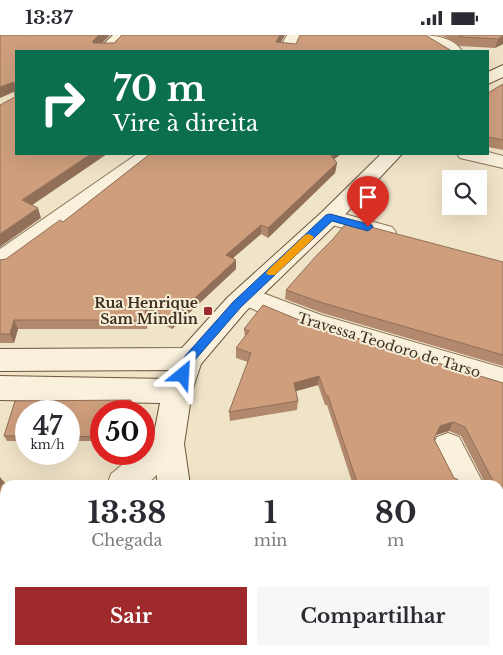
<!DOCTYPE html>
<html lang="pt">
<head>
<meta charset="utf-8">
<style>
	body { margin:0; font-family:"Libre Baskerville",serif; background:#f7f7f7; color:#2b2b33; height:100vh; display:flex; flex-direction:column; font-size:19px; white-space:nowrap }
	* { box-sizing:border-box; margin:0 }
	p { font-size:16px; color:#7c7c81 }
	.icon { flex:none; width:28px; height:28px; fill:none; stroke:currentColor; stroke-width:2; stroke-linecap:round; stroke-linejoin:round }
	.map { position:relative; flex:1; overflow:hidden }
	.sheet { position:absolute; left:0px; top:445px; width:504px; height:175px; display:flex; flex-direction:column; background:#fff; border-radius:15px 15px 0 0; box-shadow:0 5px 20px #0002 }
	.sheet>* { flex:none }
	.guide { position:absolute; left:15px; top:15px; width:474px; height:105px; border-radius:0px; box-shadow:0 5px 20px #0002; background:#0b6e4f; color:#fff; overflow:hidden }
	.buttons { position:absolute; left:442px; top:135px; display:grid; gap:10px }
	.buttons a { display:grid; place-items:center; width:45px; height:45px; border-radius:0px; background:#fff; box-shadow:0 5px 20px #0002; font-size:25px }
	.speed { position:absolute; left:15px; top:365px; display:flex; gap:10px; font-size:25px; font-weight:700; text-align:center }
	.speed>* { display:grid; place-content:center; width:65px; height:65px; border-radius:50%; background:#fff; box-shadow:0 5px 20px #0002; line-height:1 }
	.speed small { font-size:12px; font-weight:400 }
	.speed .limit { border:8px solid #d22; background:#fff; color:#111 }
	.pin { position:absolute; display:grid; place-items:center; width:42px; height:42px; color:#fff; margin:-51px -21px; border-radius:50% 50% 50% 0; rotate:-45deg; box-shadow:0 0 5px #0007 }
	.pin .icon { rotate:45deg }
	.me { position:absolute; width:55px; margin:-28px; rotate:27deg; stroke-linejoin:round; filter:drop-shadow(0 0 4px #0008) }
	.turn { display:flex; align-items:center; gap:18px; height:105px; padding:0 15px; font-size:22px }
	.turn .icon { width:65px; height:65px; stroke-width:2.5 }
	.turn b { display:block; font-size:35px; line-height:42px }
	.eta { display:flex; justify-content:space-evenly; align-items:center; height:85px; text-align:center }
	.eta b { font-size:30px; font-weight:700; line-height:35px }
	.button { display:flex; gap:10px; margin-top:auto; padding:10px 15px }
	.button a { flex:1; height:58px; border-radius:0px; background:#9e2a2b; color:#fff; font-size:20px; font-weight:700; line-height:58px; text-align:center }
	.button a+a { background:#f7f7f7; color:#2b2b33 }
	.status { display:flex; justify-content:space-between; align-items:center; height:35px; padding:0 25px; background:#fff; direction:ltr }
	.status svg { height:14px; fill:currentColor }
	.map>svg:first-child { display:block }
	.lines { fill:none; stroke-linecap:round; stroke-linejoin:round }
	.street-casing { stroke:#8d765c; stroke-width:2 }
	.secondary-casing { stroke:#6f573f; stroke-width:2 }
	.street { fill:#faf1dc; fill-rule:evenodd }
	.secondary { fill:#faf1dc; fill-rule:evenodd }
	.wall { fill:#b2896c }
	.shaded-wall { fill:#916f58 }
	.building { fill:#cf9f7d; stroke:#916f58 }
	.route { fill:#1a73e8; stroke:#114b97 }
	.slow { fill:#f59e0b }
	.poi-dot { fill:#9e2a2b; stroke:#f7eed8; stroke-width:2 }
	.labels { text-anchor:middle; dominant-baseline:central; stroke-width:4; stroke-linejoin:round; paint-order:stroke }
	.poi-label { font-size:14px; font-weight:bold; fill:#3d2e20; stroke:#f7eed8; text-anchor:end }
	.street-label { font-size:14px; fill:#3d2e20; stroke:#f7eed8 }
</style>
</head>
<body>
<div class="status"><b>13:37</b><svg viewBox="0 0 49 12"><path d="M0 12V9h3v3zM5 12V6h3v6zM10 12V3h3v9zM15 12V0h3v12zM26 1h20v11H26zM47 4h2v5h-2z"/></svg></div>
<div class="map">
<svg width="503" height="620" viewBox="0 0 503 620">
	<rect width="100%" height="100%" fill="#f0e4c8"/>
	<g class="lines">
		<defs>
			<path id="street" d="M287,0H303L295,16H278Z
				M418,0C433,0 453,2 462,16H443L420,3Z
				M488,117L503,121V133L460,123L457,119Z
				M137,119H160L157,123L9,232L0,234V214Z
				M330,175L392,192L396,197L392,202L384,205L322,187L319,182L322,177Z
				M247,252L321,280L503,333V357L304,295L238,268L234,261L238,254Z
				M168,395L179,399L184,409L179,419L146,450H107L111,439L135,419H144V411L157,399Z
				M448,398L459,402L484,450H451L432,412L437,402Z
				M499,494L503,495V537L499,535Z
				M5,546V584L0,587V548Z"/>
			<path id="secondary" d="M113,0H130L114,16H96Z
				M503,30V42L488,49V37Z
				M381,119H402L338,187L246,276L201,329L192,356L184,409L190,450H158L152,409L160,368L0,365V341L167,344L171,335L0,336V314L182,313L228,262L322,177Z
				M196,615H234L236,620H196Z"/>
		</defs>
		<use href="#street" class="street-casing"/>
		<use href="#secondary" class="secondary-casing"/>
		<use href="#street" class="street"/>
		<use href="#secondary" class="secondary"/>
	</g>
	<path class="wall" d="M432,0H503V9L495,13L460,11L443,1Z
		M503,49V115L488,112V58Z
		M150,119H341L334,124L337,128L335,138L268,203L261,199L233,223L236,225V234L172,294L148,281L147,294H18L14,308H0V225L6,224L63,187Z
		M503,227V331L322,278L285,264L286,255Z
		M304,287L503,348V480L499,473V450H486L461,401L449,396L436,400L434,404L454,443L460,450H353L327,370H325L318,350L296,356L298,366L297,375L230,386L229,377L248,327L236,323V313L245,302L244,294Z
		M131,365L133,370L132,376H101V406H69V376H26V406H7L4,401L15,366Z
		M499,532L503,541V572L499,573Z
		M408,615H499L503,620H410Z"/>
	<path class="shaded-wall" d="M99,0H110L95,15L93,6Z
		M280,0H285L276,16V7Z
		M503,1V9L495,13L498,4Z
		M14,47L16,56L0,63V52Z
		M91,119H107L25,175L22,165Z
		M330,119H341L329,128Z
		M337,128L335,138L268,203V193Z
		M38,173L41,183L0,212V199Z
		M261,190V199L226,229V220Z
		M236,225V234L172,294L171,285Z
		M146,271L148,281L147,294L145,285Z
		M14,285L18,294L14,308L10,299Z
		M319,341L318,350L293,357L294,348Z
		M131,365L133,370L132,376H129Z
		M453,387L449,396L436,400L440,391Z
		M0,442L5,448L0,452Z
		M5,468V481L0,485V472Z
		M5,518V530L0,534V522Z
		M23,615H25L29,620H27Z"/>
	<path class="building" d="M0,0H99L93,6V8H114L122,0H280L276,7L296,9L300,0H425L452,16H16V119H91L22,165L38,173L0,199V70L15,62L14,47L0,52Z
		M459,0H503V1L498,4L462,2Z
		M503,49V105L488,102V58Z
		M150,119H330L337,128L268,193L261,190L226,220L236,225L171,285L146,271L145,285H14L10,299H0V225L6,224L60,185L63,187Z
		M348,186L503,227V320L323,268L286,255L316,221L333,204Z
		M263,270L304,287L503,348V462L499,455V450H496L491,442L465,392L453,387L440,391L434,404L454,443L457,444L460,450H358L328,361H326L319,341L294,348L298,366L229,377L251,318L236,313L249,296L244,294Z
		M131,365L129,376H101V402L69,401V376H26V401H4L15,366Z
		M0,450L5,456V468L0,472Z
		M0,488L5,494V518L0,522Z
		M499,532L503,541V568L499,569Z
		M499,576L503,577V620H416L414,615H499Z
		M5,611V615H23L27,620H0V616Z
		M32,615H172L174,620H27Z"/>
	<path class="route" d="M330,179L372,190L373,192L368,196L332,186L241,272L194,326L187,343H179L177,340L185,321L233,267L326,180Z"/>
	<path class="slow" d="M309,199L314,202L312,205L275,240H268L266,238L268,235L305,200Z"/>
	<rect class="poi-dot" x="203" y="271" width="10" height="10" rx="2.5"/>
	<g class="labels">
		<g class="poi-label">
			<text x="198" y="268">Rua Henrique<tspan x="198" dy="16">Sam Mindlin</tspan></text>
		</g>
		<g class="street-label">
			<text transform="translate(389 310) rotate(17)">Travessa Teodoro de Tarso</text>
		</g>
	</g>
</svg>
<div class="buttons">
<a><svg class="icon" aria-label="search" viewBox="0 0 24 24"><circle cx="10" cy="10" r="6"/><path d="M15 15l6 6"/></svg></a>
</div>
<div class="speed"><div>47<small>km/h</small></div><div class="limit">50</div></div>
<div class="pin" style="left:368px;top:192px;background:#d93025"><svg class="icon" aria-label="arrive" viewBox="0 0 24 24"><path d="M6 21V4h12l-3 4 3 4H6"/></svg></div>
<svg class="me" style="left:183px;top:340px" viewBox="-20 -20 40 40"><path d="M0-17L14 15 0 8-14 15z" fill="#1a73e8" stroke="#fff" stroke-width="4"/></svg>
<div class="guide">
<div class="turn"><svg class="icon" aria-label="right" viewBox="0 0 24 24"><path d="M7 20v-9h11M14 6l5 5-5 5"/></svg><div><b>70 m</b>Vire à direita</div></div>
</div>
<section class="sheet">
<div class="eta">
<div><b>13:38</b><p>Chegada</p></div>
<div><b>1</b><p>min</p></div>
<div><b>80</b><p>m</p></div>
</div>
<div class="button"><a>Sair</a><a>Compartilhar</a></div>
</section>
</div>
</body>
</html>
